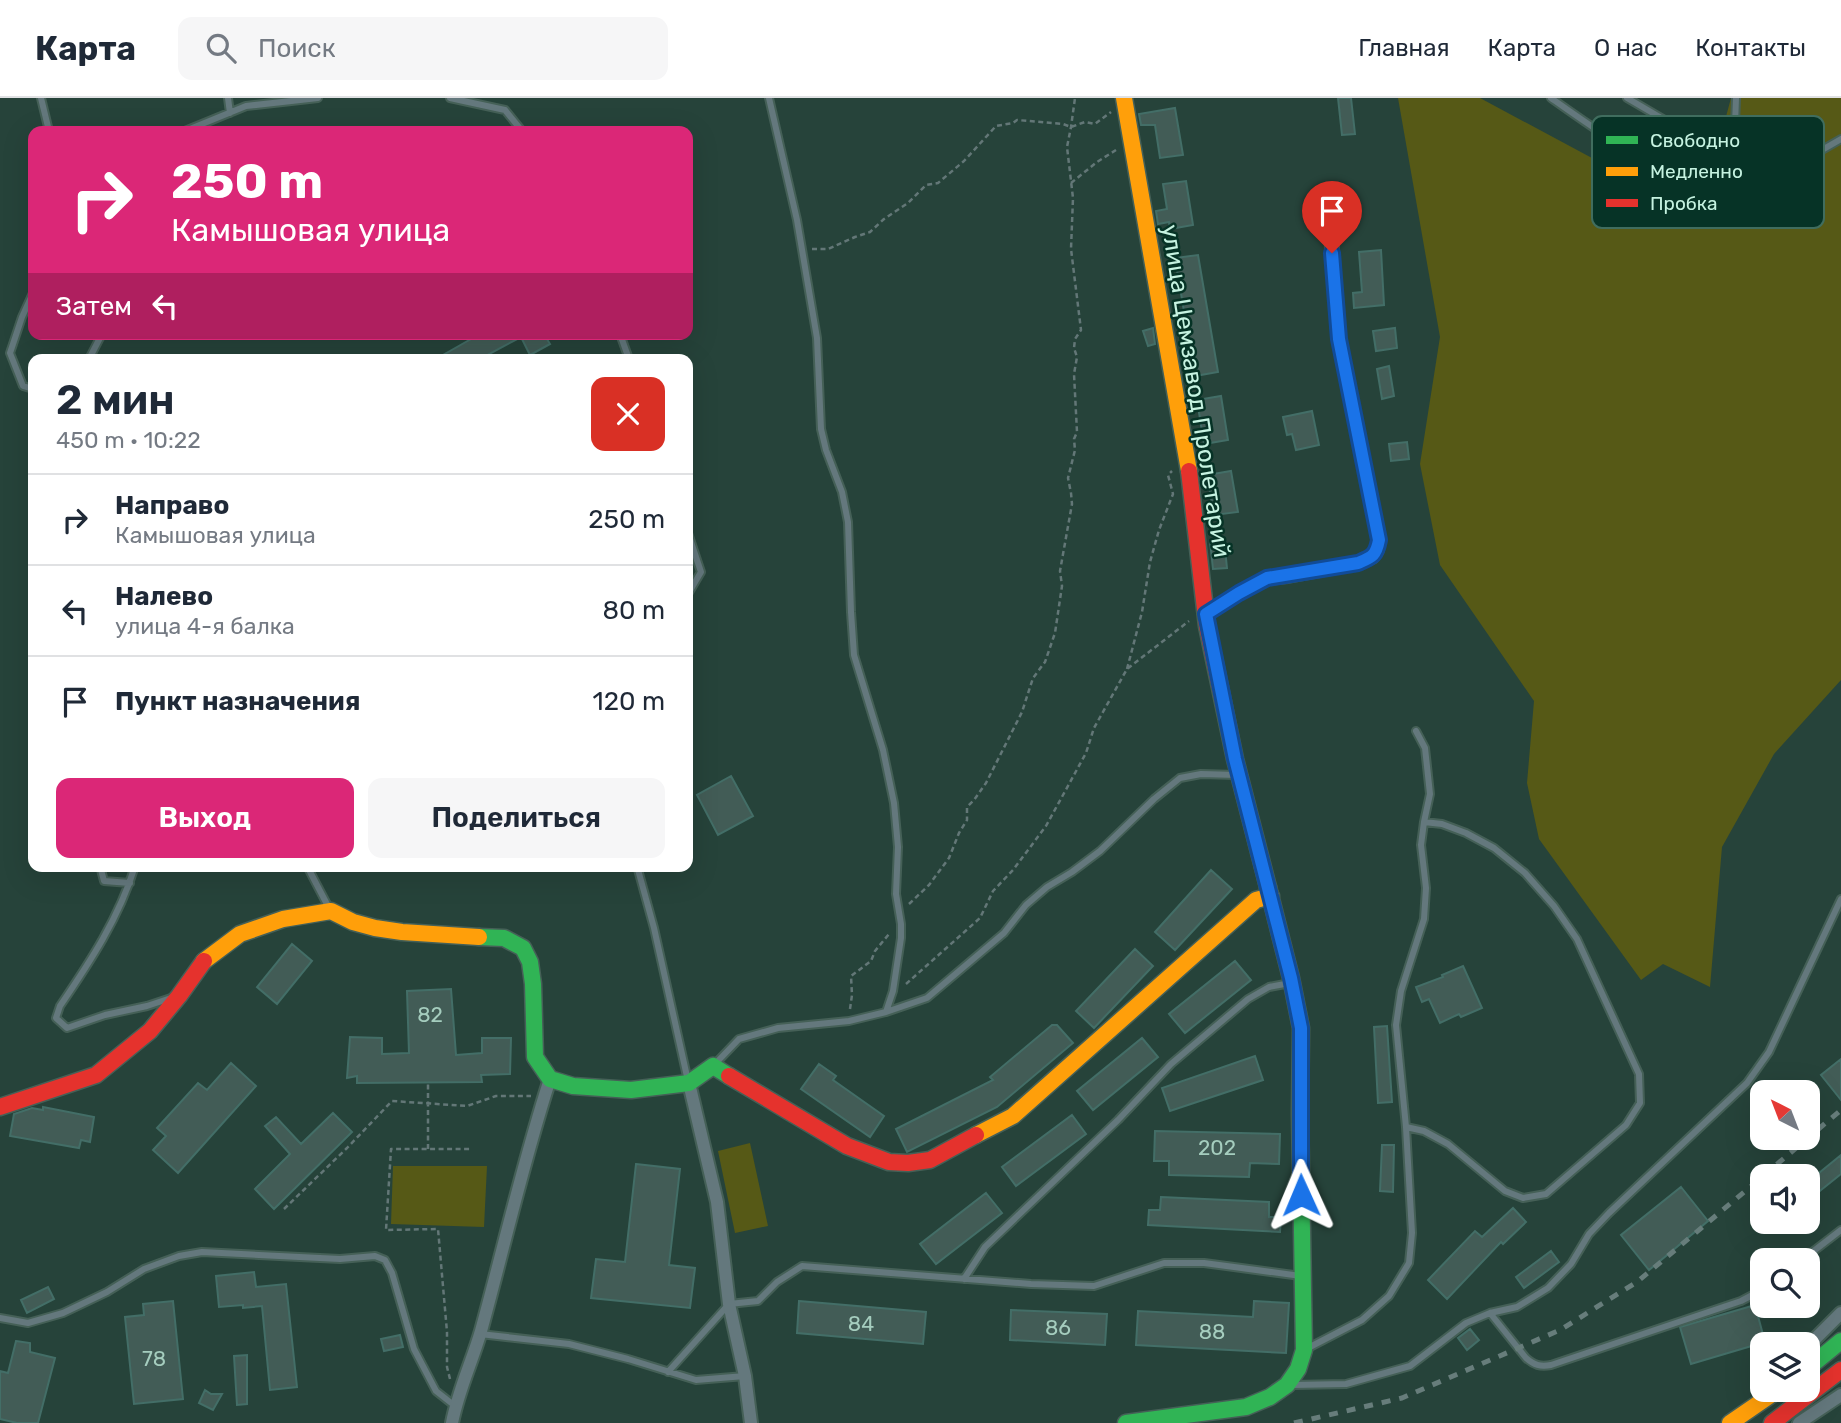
<!DOCTYPE html>
<html lang="ru">
<head>
<meta charset="utf-8">
<style>
	body { margin:0; font-family:Rubik,sans-serif; background:#f6f6f7; color:#1f2937; height:100vh; display:flex; flex-direction:column; font-size:26px; white-space:nowrap }
	* { box-sizing:border-box; margin:0 }
	p { font-size:23px; color:#747a83 }
	.icon { flex:none; width:38px; height:38px; fill:none; stroke:currentColor; stroke-width:2; stroke-linecap:round; stroke-linejoin:round }
	.map { position:relative; flex:1; overflow:hidden }
	.details { position:absolute; left:28px; top:256px; width:665px; height:518px; display:flex; flex-direction:column; background:#fff; border-radius:14px; box-shadow:0 7px 28px #0002 }
	.details>* { flex:none }
	.top-card { position:absolute; left:28px; top:28px; width:665px; height:214px; border-radius:14px; box-shadow:0 7px 28px #0002; background:#db2777; color:#fff; overflow:hidden }
	.needle { width:46px; rotate:318deg }
	.tools { position:absolute; left:1750px; top:982px; display:grid; gap:14px }
	.tools a { display:grid; place-items:center; width:70px; height:70px; border-radius:14px; background:#fff; box-shadow:0 7px 28px #0002; font-size:35px }
	.pin { position:absolute; display:grid; place-items:center; width:60px; height:60px; color:#fff; margin:-72px -30px; border-radius:50% 50% 50% 0; rotate:-45deg; box-shadow:0 0 7px #0007 }
	.pin .icon { rotate:45deg }
	.me { position:absolute; width:77px; margin:-38px; rotate:359deg; stroke-linejoin:round; filter:drop-shadow(0 0 5px #0008) }
	.turn { display:flex; align-items:center; gap:24px; height:147px; padding:0 28px; font-size:32px }
	.turn .icon { width:91px; height:91px; stroke-width:2.5 }
	.turn b { display:block; font-size:49px; line-height:60px }
	.then { display:flex; align-items:center; height:66px; padding:0 28px; background:#0003; gap:14px; font-size:26px }
	.round { display:grid; place-items:center; flex:none; width:74px; height:74px; border-radius:14px; background:#f6f6f7 }
	.headline { display:flex; align-items:center; justify-content:space-between; height:119px; padding:0 28px }
	h1 { font-size:42px; font-weight:600; line-height:52px }
	.button { display:flex; gap:14px; margin-top:auto; padding:14px 28px }
	.button a { flex:1; height:80px; border-radius:14px; background:#db2777; color:#fff; font-size:28px; font-weight:600; line-height:80px; text-align:center }
	.button a+a { background:#f6f6f7; color:#1f2937 }
	ul { padding:0; list-style:none }
	li { display:flex; align-items:center; gap:21px; height:91px; padding:0 28px; border-top:2px solid #e0e1e3 }
	li div { flex:1 }
	li b { display:block; font-size:26px }
	li em { font-style:normal }
	header { display:flex; align-items:center; gap:42px; box-sizing:border-box; height:98px; padding:0 35px; background:#fff; border-bottom:2px solid #e0e1e3 }
	header strong { font-size:33px }
	nav { display:flex; gap:38px; margin-inline-start:auto; font-size:24px }
	.search { width:490px; height:63px; background:#f6f6f7; display:flex; align-items:center; gap:18px; box-sizing:border-box; padding:0 24px; border-radius:14px; color:#747a83; font-size:26px }
	.map>svg:first-child { display:block }
	.green { fill:#565916 }
	.building { fill:#425c56; stroke:#436e67; stroke-width:2 }
	.lines { fill:none; stroke-linecap:round; stroke-linejoin:round }
	.lane-casing { stroke:#456057; stroke-width:10 }
	.street-casing { stroke:#456057; stroke-width:16 }
	.fast-casing { stroke:#456057; stroke-width:19 }
	.slow-casing { stroke:#456057; stroke-width:19 }
	.jam-casing { stroke:#456057; stroke-width:19 }
	.path { stroke:#637777; stroke-width:2.5; stroke-dasharray:5 3.5; stroke-linecap:butt }
	.lane { stroke:#64787d; stroke-width:6 }
	.street { stroke:#64787d; stroke-width:12 }
	.fast { stroke:#30b455; stroke-width:16 }
	.slow { stroke:#ff9f0a; stroke-width:16 }
	.jam { stroke:#e5322d; stroke-width:16 }
	.rail { stroke:#677d7b; stroke-width:5; stroke-dasharray:9 9; stroke-linecap:butt }
	.route-casing { stroke:#114b97; stroke-width:18 }
	.route { stroke:#1a73e8; stroke-width:12 }
	.labels { text-anchor:middle; dominant-baseline:central; stroke-width:5; stroke-linejoin:round; paint-order:stroke }
	.number-label { font-size:21px; fill:#a5cdbe }
	.street-label { font-size:24px; fill:#c6f3e1; stroke:#063326 }
	.key { fill:#063326; stroke:#406d5e; stroke-width:2 }
	.key-label { font-size:19px; fill:#c6f3e1 }
</style>
</head>
<body>
<header>
<strong>Карта</strong>
<div class="search"><svg class="icon" aria-label="search" viewBox="0 0 24 24"><circle cx="10" cy="10" r="6"/><path d="M15 15l6 6"/></svg>Поиск</div>
<nav><a>Главная</a><a>Карта</a><a>О нас</a><a>Контакты</a></nav>
</header>
<div class="map">
<svg width="1841" height="1325" viewBox="0 0 1841 1325">
	<rect width="100%" height="100%" fill="#26433a"/>
	<path class="green" d="M1398,0H1480L1672,103L1703,104L1731,0H1841V582L1774,656L1722,749L1710,889L1663,866L1641,882L1539,741L1527,685L1534,603L1440,467L1420,366L1440,239Z
		M750,1045L768,1128L735,1135L718,1053Z
		M393,1068H487L484,1129L391,1126Z"/>
	<path class="building" d="M1338,0H1351L1355,36L1342,37Z
		M1175,10L1183,57L1160,60L1155,27H1141L1139,16Z
		M1186,83L1193,127L1170,131L1169,124L1158,126L1156,113L1167,111L1163,86Z
		M1381,152L1384,207L1354,210L1353,195L1362,194L1359,154Z
		M1198,157L1218,274L1195,278L1175,160Z
		M1153,230L1155,246L1148,248L1143,233Z
		M1395,230L1397,250L1376,253L1373,233Z
		M480,236H544L550,246L530,257L521,239L480,261H436Z
		M1389,268L1394,298L1382,301L1377,271Z
		M1221,298L1228,342L1204,346L1197,302Z
		M1312,313L1319,347L1296,352L1292,336L1287,337L1283,319Z
		M1407,344L1409,361L1391,363L1389,346Z
		M1231,373L1238,414L1214,417L1207,377Z
		M1224,441L1227,470L1213,471L1210,443Z
		M731,678L753,718L718,737L697,697Z
		M1211,772L1232,791L1175,852L1155,834Z
		M292,846L312,863L277,906L257,889Z
		M1135,851L1153,868L1094,930L1076,913Z
		M1235,863L1251,882L1185,935L1169,916Z
		M1463,868L1482,910L1461,919L1459,916L1440,925L1429,901L1422,904L1416,889L1443,879L1442,877Z
		M451,891L456,957L482,955V940H511L510,976L481,977L482,984L357,985V978L347,980L350,939L382,940V956L409,955L407,893Z
		M1052,927H1057L1073,945L997,1009L907,1054L896,1031L993,982L990,979Z
		M1387,928L1392,1004L1378,1005L1374,929Z
		M1142,940L1158,959L1093,1012L1077,993Z
		M1255,958L1263,982L1170,1013L1162,990Z
		M1841,961V1002L1821,977Z
		M231,965L256,988L178,1075L153,1052L166,1038L157,1030L198,985L207,992Z
		M819,966L836,978L833,982L884,1018L870,1039L801,991Z
		M43,1009L94,1019L90,1044L81,1042L79,1050L10,1038L14,1016L32,1010L43,1012Z
		M333,1015L352,1034L274,1111L255,1091L290,1056L265,1028L276,1019L301,1046Z
		M1072,1017L1086,1036L1016,1088L1002,1069Z
		M1155,1033L1280,1036L1279,1066L1250,1065L1249,1079L1169,1077V1063H1154Z
		M1382,1047H1394L1393,1094L1380,1093Z
		M1841,1057V1076L1816,1096L1808,1084Z
		M636,1066L680,1071L669,1167L695,1170L690,1210L591,1200L596,1161L625,1164Z
		M1681,1089L1708,1123L1649,1172L1621,1137Z
		M986,1095L1002,1115L936,1166L920,1146Z
		M1161,1099L1269,1104V1119H1281L1280,1134L1148,1127L1149,1112H1160Z
		M1513,1110L1526,1124L1503,1146L1501,1144L1447,1201L1428,1182L1475,1133L1482,1139Z
		M1551,1153L1559,1164L1524,1190L1516,1179Z
		M254,1174L256,1189L286,1186L297,1289L270,1292L262,1208L243,1210V1207L219,1209L216,1178Z
		M48,1189L54,1201L27,1215L21,1202Z
		M173,1203L183,1301L134,1306L125,1219L144,1217L143,1206Z
		M799,1203L926,1214L923,1246L797,1235Z
		M1254,1203L1289,1205L1286,1255L1136,1247L1138,1213L1253,1219Z
		M1755,1207L1765,1244L1691,1266L1680,1229Z
		M1011,1212L1107,1216L1105,1247L1010,1242Z
		M1470,1231L1479,1242L1467,1252L1458,1240Z
		M400,1237L403,1249L384,1253L381,1241Z
		M16,1243L30,1245V1254L55,1260L38,1325H17L0,1321V1273L8,1275Z
		M247,1257V1306L237,1307L234,1258Z
		M205,1292L211,1296H222L213,1312L199,1305Z"/>
	<g class="lines">
		<defs>
			<path id="lane" d="M41,0L49,33
				M228,0L230,15
				M450,0L505,12L522,33
				M769,0L797,122L817,240L821,331L826,352L842,394L848,424L851,514L854,557L883,652L894,705L898,749L896,796L901,826V840L893,893L886,914
				M1551,0C1575,17 1665,82 1690,80C1702,79 1715,72 1726,68
				M1627,0L1675,28L1710,32L1735,27
				M1736,0L1735,27L1726,68L1729,93L1747,95L1841,41
				M185,33L246,8L318,0
				M33,195L22,219L10,255L23,288L33,291
				M620,236L629,261
				M89,261L102,236
				M688,435L701,474L688,496
				M100,768L104,783L130,785
				M135,768C119,820 90,864 60,908L56,920L67,930L105,917L147,908L171,900
				M307,768L330,812
				M637,768L654,830L688,983
				M715,966L739,941L778,930L849,923L886,914L927,900L1004,835L1026,807L1047,789L1072,774L1100,753L1154,701L1180,680L1201,676L1237,677
				M1406,1029L1424,1033L1448,1046L1505,1093L1523,1100L1546,1096L1626,1027L1640,1005L1639,976L1577,841L1554,808L1525,775L1494,750L1466,735L1442,726L1424,724
				M1802,1162L1841,1132
				M964,1181L985,1149L1118,1022L1171,966L1248,901L1269,889L1290,885
				M1490,1215L1526,1260C1534,1267 1540,1269 1551,1267L1741,1203L1762,1192
				M0,1220L28,1225L63,1215L107,1194L144,1171L179,1158L202,1154L340,1161L375,1158L385,1162L392,1175L414,1251L436,1293L455,1308
				M480,1236L569,1246L628,1261L696,1282L745,1278
				M1306,1251L1362,1222L1389,1198L1409,1165L1412,1135L1406,1029L1396,927L1401,893L1424,821L1426,790L1421,747L1424,724L1430,696L1425,650L1416,633
				M668,1274L729,1206L758,1203L777,1184L802,1168L1031,1186L1094,1188L1164,1165H1204L1301,1178
				M1292,1287L1346,1286L1410,1268L1466,1225L1490,1215L1517,1209L1548,1190L1571,1166L1589,1136L1609,1115L1747,985L1769,954L1841,801"/>
			<path id="street" d="M1206,516L1239,495L1267,480L1288,478L1358,465L1372,459L1377,452L1379,442L1339,241L1332,155L1331,110
				M689,985L717,1104L729,1206L745,1278L751,1325
				M1808,1248L1841,1215
				M452,1325C458,1293 472,1264 481,1233C504,1149 523,1064 550,981
				M1799,1325L1841,1297"/>
			<path id="fast" d="M479,839L504,840L523,850L530,864L533,886L535,959L550,981L573,988L631,992L689,985L713,968L729,978
				M1808,1270L1841,1243
				M1126,1325L1246,1309L1270,1299L1287,1287L1298,1271L1304,1252L1300,1015L1301,930L1291,880L1268,789"/>
			<path id="slow" d="M1124,0L1189,373
				M204,863L240,836L283,821L331,813L353,824L375,830L402,834L479,839
				M976,1037L1013,1018L1256,802L1271,798
				M1730,1325L1778,1292"/>
			<path id="jam" d="M1189,373L1207,528L1235,661L1268,789
				M729,978L847,1048L889,1064L908,1065L930,1062L976,1037
				M0,1009L96,977L150,933L179,898L204,863
				M1772,1325L1841,1272"/>
		</defs>
		<use href="#lane" class="lane-casing"/>
		<use href="#street" class="street-casing"/>
		<use href="#fast" class="fast-casing"/>
		<use href="#slow" class="slow-casing"/>
		<use href="#jam" class="jam-casing"/>
		<path class="path" d="M1071,85L1097,64L1116,52
			M812,151H828L855,139L870,134L884,121L908,105L926,87L938,85L964,63L996,28L1013,25L1017,22L1063,26L1071,29L1085,24L1095,26L1111,14
			M1127,571L1142,514L1150,464L1159,432L1173,396L1168,377L1172,373
			M909,806L929,787L949,760L959,735L967,722V709L974,702L986,685L1022,614L1033,580L1045,564L1055,535L1062,488L1060,473L1072,406L1071,395L1068,380L1075,352L1074,341L1077,334L1074,276L1077,259L1074,250L1075,241L1081,232L1071,151L1073,100L1067,49L1071,29L1075,0
			M906,886L980,820L993,793L1013,772L1046,728L1086,655L1094,630L1127,571L1189,523
			M850,911L852,897L851,878L871,863L875,853L889,836
			M428,1051V985
			M284,1111L347,1050L392,1003L467,1008L496,998H531
			M450,1281L447,1269V1234L438,1131L386,1132L391,1051H471"/>
		<use href="#lane" class="lane"/>
		<use href="#street" class="street"/>
		<use href="#fast" class="fast"/>
		<use href="#slow" class="slow"/>
		<use href="#jam" class="jam"/>
		<path class="rail" d="M1763,1078L1841,1012
			M1294,1325L1402,1300L1560,1232L1637,1184L1762,1079"/>
	</g>
	<g class="lines">
		<defs>
			<path id="route" d="M1301,1097V930L1291,880L1235,661L1206,516L1239,495L1267,480L1358,465C1372,459 1376,458 1379,442L1339,241L1332,155"/>
		</defs>
		<use href="#route" class="route-casing"/>
		<use href="#route" class="route"/>
	</g>
	<g class="labels">
		<g class="number-label">
			<text x="430" y="916">82</text>
			<text x="1217" y="1049">202</text>
			<text x="861" y="1225">84</text>
			<text x="1058" y="1229">86</text>
			<text x="1212" y="1233">88</text>
			<text x="154" y="1260">78</text>
		</g>
		<g class="street-label">
			<text transform="translate(1196 293) rotate(81)">улица Цемзавод Пролетарий</text>
		</g>
	</g>
	<rect x="1592" y="18" width="232" height="112" rx="10" class="key"/>
	<rect x="1606" y="38" width="32" height="8" fill="#30b455"/>
	<rect x="1606" y="69" width="32" height="9" fill="#ff9f0a"/>
	<rect x="1606" y="101" width="32" height="8" fill="#e5322d"/>
	<g class="key-label">
		<text x="1650" y="49">Свободно</text>
		<text x="1650" y="80">Медленно</text>
		<text x="1650" y="112">Пробка</text>
	</g>
</svg>
<div class="tools">
<a><svg class="needle" viewBox="-14 -14 28 28"><path d="M0-13l5 13h-10z" fill="#e53935"/><path d="M0 13l5-13h-10z" fill="#747a83"/></svg></a>
<a><svg class="icon" aria-label="sound" viewBox="0 0 24 24"><path d="M4 9h4l5-4v14l-5-4H4zM17 9q2 3 0 6"/></svg></a>
<a><svg class="icon" aria-label="search" viewBox="0 0 24 24"><circle cx="10" cy="10" r="6"/><path d="M15 15l6 6"/></svg></a>
<a><svg class="icon" aria-label="layers" viewBox="0 0 24 24"><path d="M12 4l9 5-9 5-9-5zM3 14l9 5 9-5"/></svg></a>
</div>
<div class="pin" style="left:1332px;top:155px;background:#d93025"><svg class="icon" aria-label="arrive" viewBox="0 0 24 24"><path d="M6 21V4h12l-3 4 3 4H6"/></svg></div>
<svg class="me" style="left:1301px;top:1097px" viewBox="-20 -20 40 40"><path d="M0-17L14 15 0 8-14 15z" fill="#1a73e8" stroke="#fff" stroke-width="4"/></svg>
<div class="top-card">
<div class="turn"><svg class="icon" aria-label="right" viewBox="0 0 24 24"><path d="M7 20v-9h11M14 6l5 5-5 5"/></svg><div><b>250 m</b>Камышовая улица</div></div>
<div class="then">Затем<svg class="icon" aria-label="left" viewBox="0 0 24 24"><path d="M17 20v-9H6M10 6l-5 5 5 5"/></svg></div>
</div>
<section class="details">
<div class="headline"><div><h1>2 мин</h1><p>450 m · 10:22</p></div><a class="round" style="background:#d93025;color:#fff"><svg class="icon" aria-label="close" viewBox="0 0 24 24"><path d="M6 6l12 12M18 6L6 18"/></svg></a></div>
<ul>
<li><svg class="icon" aria-label="right" viewBox="0 0 24 24"><path d="M7 20v-9h11M14 6l5 5-5 5"/></svg><div><b>Направо</b><p>Камышовая улица</p></div><em>250 m</em></li>
<li><svg class="icon" aria-label="left" viewBox="0 0 24 24"><path d="M17 20v-9H6M10 6l-5 5 5 5"/></svg><div><b>Налево</b><p>улица 4-я балка</p></div><em>80 m</em></li>
<li><svg class="icon" aria-label="arrive" viewBox="0 0 24 24"><path d="M6 21V4h12l-3 4 3 4H6"/></svg><div><b>Пункт назначения</b></div><em>120 m</em></li>
</ul>
<div class="button"><a>Выход</a><a>Поделиться</a></div>
</section>
</div>
</body>
</html>
